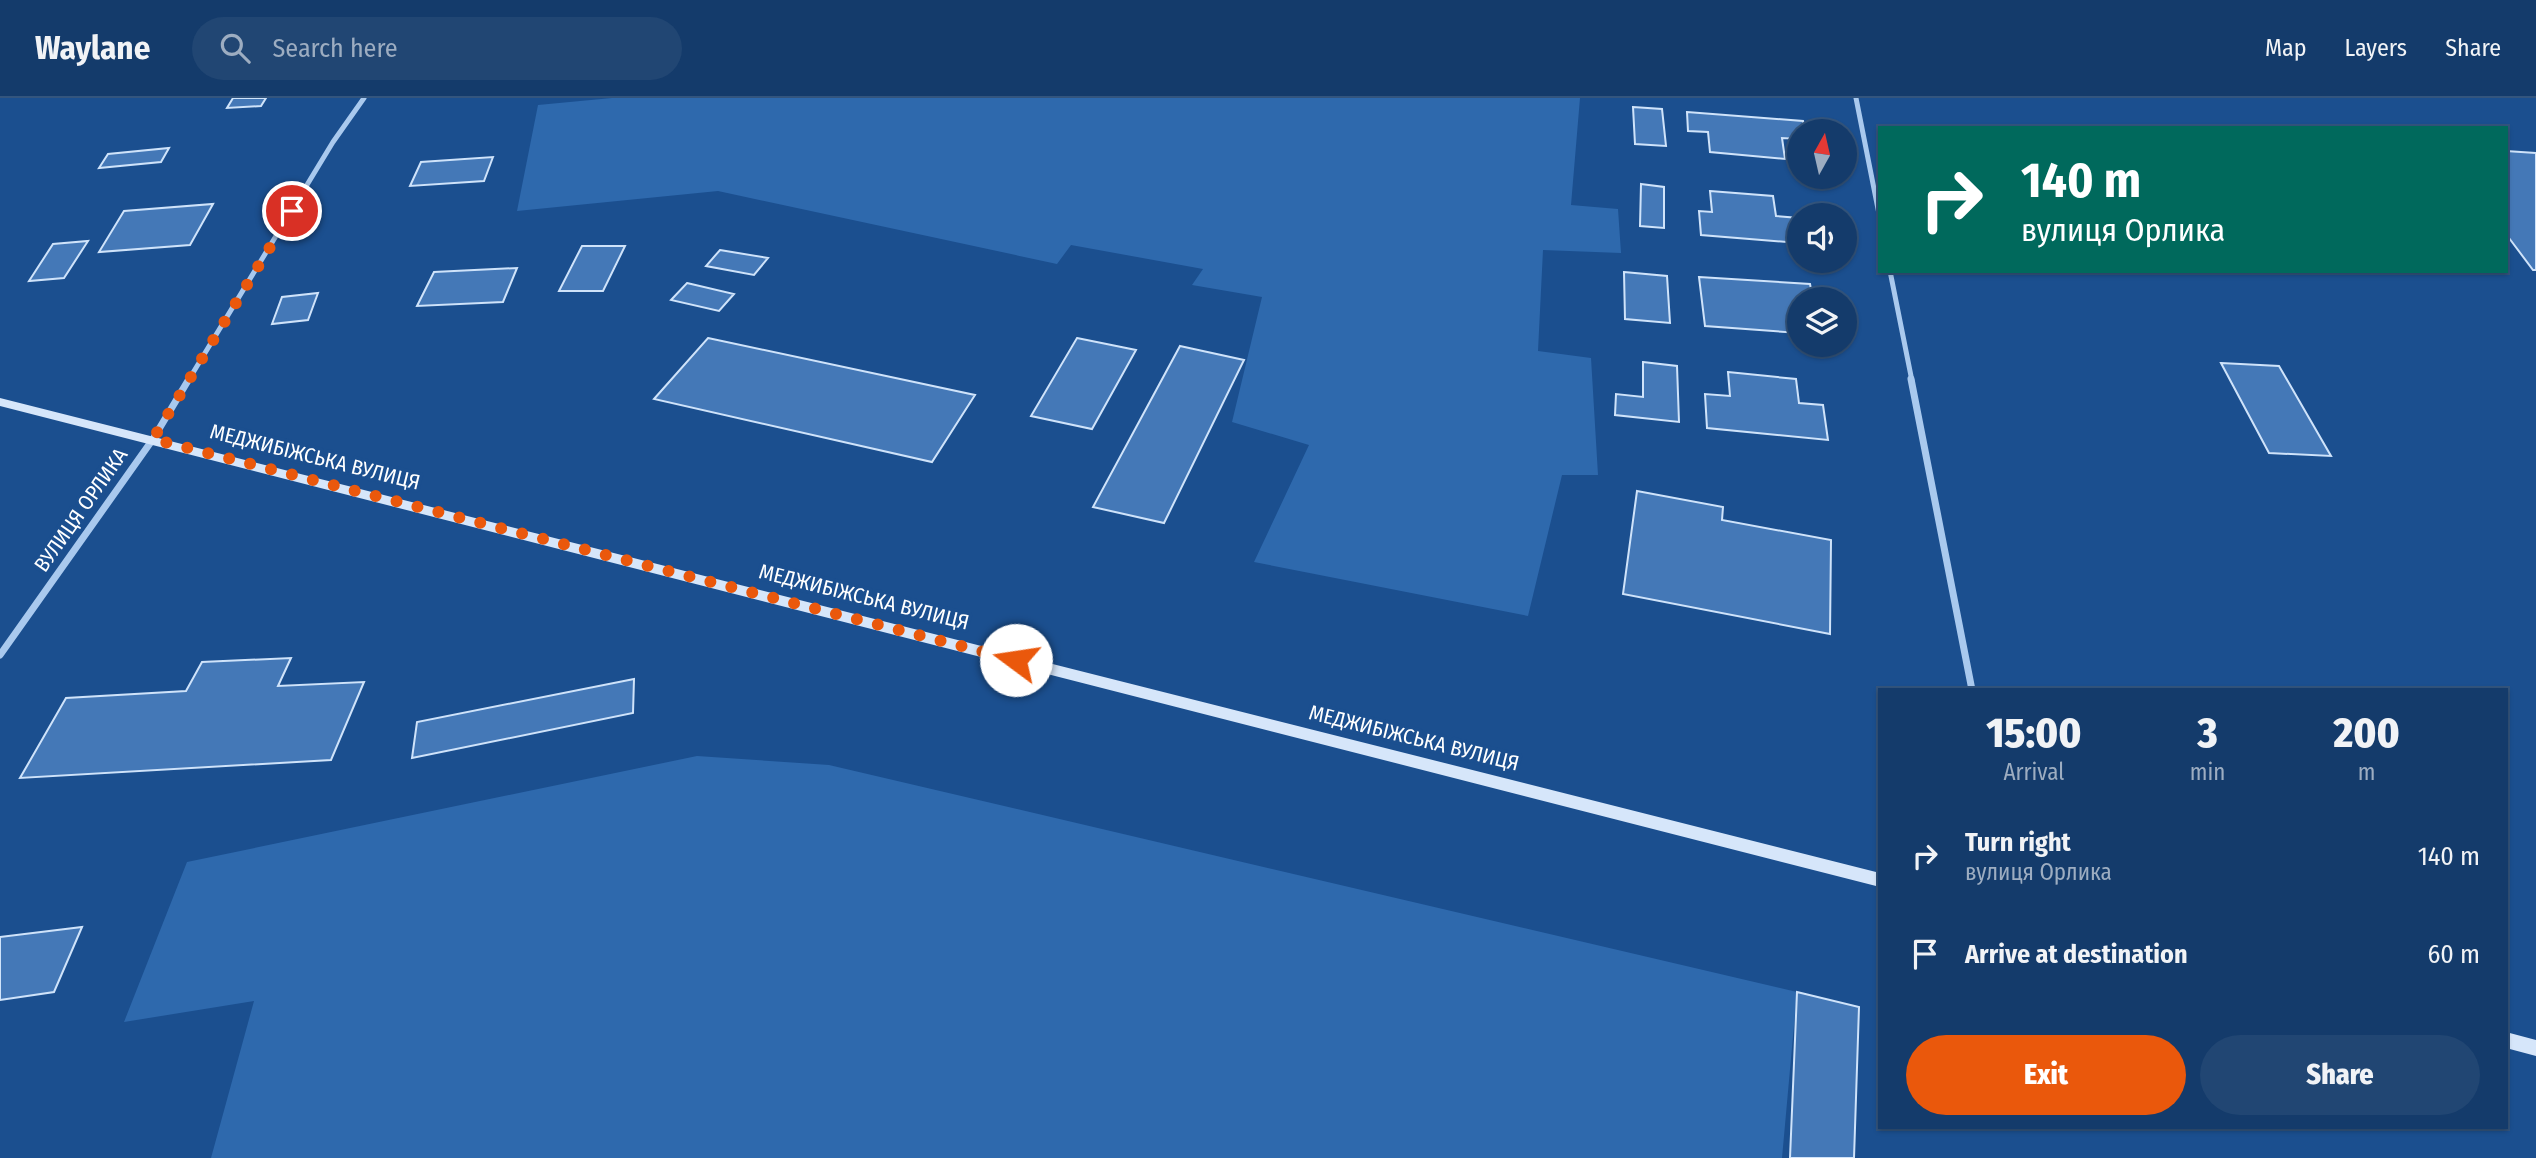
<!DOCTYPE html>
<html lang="en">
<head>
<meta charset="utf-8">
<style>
	body { margin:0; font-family:"Fira Sans Condensed",sans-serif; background:#214673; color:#f1f3f6; height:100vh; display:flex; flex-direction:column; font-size:26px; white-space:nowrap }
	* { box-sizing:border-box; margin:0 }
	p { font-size:23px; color:#9dadc1 }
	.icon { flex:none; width:38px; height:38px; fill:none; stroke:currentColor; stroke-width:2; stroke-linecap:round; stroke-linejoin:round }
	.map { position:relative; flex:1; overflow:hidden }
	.details { position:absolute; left:1878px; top:590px; width:630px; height:441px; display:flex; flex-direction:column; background:#143b6b; border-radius:0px; box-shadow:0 2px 5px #0004,0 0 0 2px #33557e }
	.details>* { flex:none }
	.hud { position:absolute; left:1878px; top:28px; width:630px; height:147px; border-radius:0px; box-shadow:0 2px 5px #0004,0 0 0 2px #33557e; background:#00695c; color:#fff; overflow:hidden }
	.needle { width:46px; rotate:8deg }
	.buttons { position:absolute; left:1787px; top:21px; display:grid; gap:14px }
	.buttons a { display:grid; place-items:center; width:70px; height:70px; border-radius:50%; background:#143b6b; box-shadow:0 2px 5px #0004,0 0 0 2px #33557e; font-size:35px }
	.pin { position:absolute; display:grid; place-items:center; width:60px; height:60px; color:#fff; margin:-30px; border:4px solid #fff; border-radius:50%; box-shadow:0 2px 7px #0007 }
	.me { position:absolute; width:77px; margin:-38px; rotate:284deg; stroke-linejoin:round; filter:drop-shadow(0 0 5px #0008) }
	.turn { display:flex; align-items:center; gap:24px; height:147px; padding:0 28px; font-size:32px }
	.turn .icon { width:91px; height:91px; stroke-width:2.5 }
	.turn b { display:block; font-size:49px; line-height:60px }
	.eta { display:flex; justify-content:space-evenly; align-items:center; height:119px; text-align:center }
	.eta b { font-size:42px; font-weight:800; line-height:49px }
	.primary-button { display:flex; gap:14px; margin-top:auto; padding:14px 28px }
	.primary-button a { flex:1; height:80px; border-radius:42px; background:#ea580c; color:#fff; font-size:28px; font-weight:800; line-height:80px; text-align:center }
	.primary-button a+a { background:#214673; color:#f1f3f6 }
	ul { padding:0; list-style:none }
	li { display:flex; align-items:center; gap:21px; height:98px; padding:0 28px }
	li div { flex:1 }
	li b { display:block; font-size:26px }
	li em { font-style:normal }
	header { display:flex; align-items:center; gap:42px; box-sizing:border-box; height:98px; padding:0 35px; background:#143b6b; border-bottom:2px solid #33557e }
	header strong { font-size:33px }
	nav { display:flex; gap:38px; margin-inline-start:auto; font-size:24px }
	.search { width:490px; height:63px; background:#214673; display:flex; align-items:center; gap:18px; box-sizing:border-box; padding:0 24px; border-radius:38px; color:#9dadc1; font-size:26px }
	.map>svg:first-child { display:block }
	.green { fill:#2e69ad }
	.building { fill:#4478b7; stroke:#cfe3fa; stroke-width:2 }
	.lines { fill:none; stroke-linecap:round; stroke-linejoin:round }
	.street-far1 { stroke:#a9c9ee; stroke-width:5 }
	.street { stroke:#a9c9ee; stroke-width:7 }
	.secondary { fill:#d6e6fa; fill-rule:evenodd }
	.route { stroke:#ea580c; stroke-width:12; stroke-dasharray:0 21.6 }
	.labels { text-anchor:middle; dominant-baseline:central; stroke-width:7; stroke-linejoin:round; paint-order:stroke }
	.street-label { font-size:21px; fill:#fff; stroke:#1b4f8f }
</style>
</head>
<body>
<header>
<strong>Waylane</strong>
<div class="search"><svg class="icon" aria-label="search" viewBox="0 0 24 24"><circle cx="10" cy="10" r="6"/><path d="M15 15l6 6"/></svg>Search here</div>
<nav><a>Map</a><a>Layers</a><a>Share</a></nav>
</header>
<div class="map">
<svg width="2536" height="1060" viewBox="0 0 2536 1060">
	<rect width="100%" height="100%" fill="#1b4f8f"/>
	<path class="green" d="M612,0H1580L1571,107L1618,111L1621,155L1543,152L1538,253L1591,260L1598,377H1562L1528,518L1254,464L1309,347L1232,324L1262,199L1192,187L1203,171L1071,147L1057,166L718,93L517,113L538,7Z
		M697,658L829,667L1797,894L1782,1060H211L254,903L124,924L187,764Z"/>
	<path class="building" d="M233,0H266L261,8L227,10Z
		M1633,9L1662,11L1666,48L1635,46Z
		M1687,14L1803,23L1805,33H1799V41L1782,40L1785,61L1710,54L1708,34L1688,33Z
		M169,50L161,64L99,70L108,56Z
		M2506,53L2536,55V172H2533L2506,136Z
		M493,59L484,83L410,88L421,64Z
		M1641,86L1664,89V130L1640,128Z
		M1710,93L1773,98L1776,118L1799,120V145L1701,137L1699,113L1712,114Z
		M213,106L190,147L99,154L124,113Z
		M88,143L64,180L29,183L53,146Z
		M582,148H625L603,193H559Z
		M720,152L768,160L754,177L706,168Z
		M517,170L503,204L417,208L434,174Z
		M1624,174L1667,178L1670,225L1625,221Z
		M1699,179L1810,186L1813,201H1799V235L1705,228Z
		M687,185L734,196L719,213L671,202Z
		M318,195L308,222L272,226L282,199Z
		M708,240L975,297L932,364L654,301Z
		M1077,240L1136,252L1092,331L1031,318Z
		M1180,248L1244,262L1164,425L1093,409Z
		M1643,264L1677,268L1679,324L1615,317L1616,296L1643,299Z
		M2221,265L2279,268L2331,358L2269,355Z
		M1728,274L1796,281L1799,305L1823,307L1828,342L1707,330L1705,296L1730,298Z
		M1637,393L1723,409L1722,422L1831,442L1830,536L1623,496Z
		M291,560L278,588L364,584L331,662L20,680L66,600L186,593L202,564Z
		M634,581L633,615L412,660L417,624Z
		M82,829L54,894L0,902V839Z
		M1797,894L1859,909L1854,1060H1790Z"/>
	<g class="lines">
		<path class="street-far1" d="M1856,0L1880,121
			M1890,173L1912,283
			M188,283L333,44L364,0"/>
		<path class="street" d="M1911,281L1972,592
			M0,557L153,341L189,281"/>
		<path class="secondary" d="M0,300L1880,775V789L0,308Z
			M2506,934L2536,942V958L2506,950Z"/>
	</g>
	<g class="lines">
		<path class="route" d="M292,113L153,341L1016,562"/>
	</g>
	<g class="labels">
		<g class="street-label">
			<text transform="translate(315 359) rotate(14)">МЕДЖИБІЖСЬКА ВУЛИЦЯ</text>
			<text transform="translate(81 412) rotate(-55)">ВУЛИЦЯ ОРЛИКА</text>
			<text transform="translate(864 499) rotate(14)">МЕДЖИБІЖСЬКА ВУЛИЦЯ</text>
			<text transform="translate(1414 640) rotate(14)">МЕДЖИБІЖСЬКА ВУЛИЦЯ</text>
		</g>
	</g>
</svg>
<div class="buttons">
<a><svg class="needle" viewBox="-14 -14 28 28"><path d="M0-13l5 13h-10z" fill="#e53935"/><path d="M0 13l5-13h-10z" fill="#9dadc1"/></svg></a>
<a><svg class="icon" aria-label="sound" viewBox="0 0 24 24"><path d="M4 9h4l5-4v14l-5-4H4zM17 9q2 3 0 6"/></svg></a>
<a><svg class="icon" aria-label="layers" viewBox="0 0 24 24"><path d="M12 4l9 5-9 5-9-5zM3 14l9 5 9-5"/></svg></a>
</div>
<div class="pin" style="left:292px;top:113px;background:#d93025"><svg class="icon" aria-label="arrive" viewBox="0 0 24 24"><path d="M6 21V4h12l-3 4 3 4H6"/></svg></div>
<svg class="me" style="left:1016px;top:562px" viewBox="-20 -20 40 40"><circle r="19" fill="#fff"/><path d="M0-13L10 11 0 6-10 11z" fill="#ea580c"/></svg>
<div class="hud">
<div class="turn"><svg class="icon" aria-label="right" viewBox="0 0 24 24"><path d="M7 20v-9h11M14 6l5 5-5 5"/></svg><div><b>140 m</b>вулиця Орлика</div></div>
</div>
<section class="details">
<div class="eta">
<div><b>15:00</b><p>Arrival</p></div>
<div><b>3</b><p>min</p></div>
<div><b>200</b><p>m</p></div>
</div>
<ul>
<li><svg class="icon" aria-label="right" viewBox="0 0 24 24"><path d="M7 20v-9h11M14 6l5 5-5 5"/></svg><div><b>Turn right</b><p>вулиця Орлика</p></div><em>140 m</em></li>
<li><svg class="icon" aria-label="arrive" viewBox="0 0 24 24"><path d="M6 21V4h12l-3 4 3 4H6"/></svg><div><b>Arrive at destination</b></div><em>60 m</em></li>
</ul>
<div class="primary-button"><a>Exit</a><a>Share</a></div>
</section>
</div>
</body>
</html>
